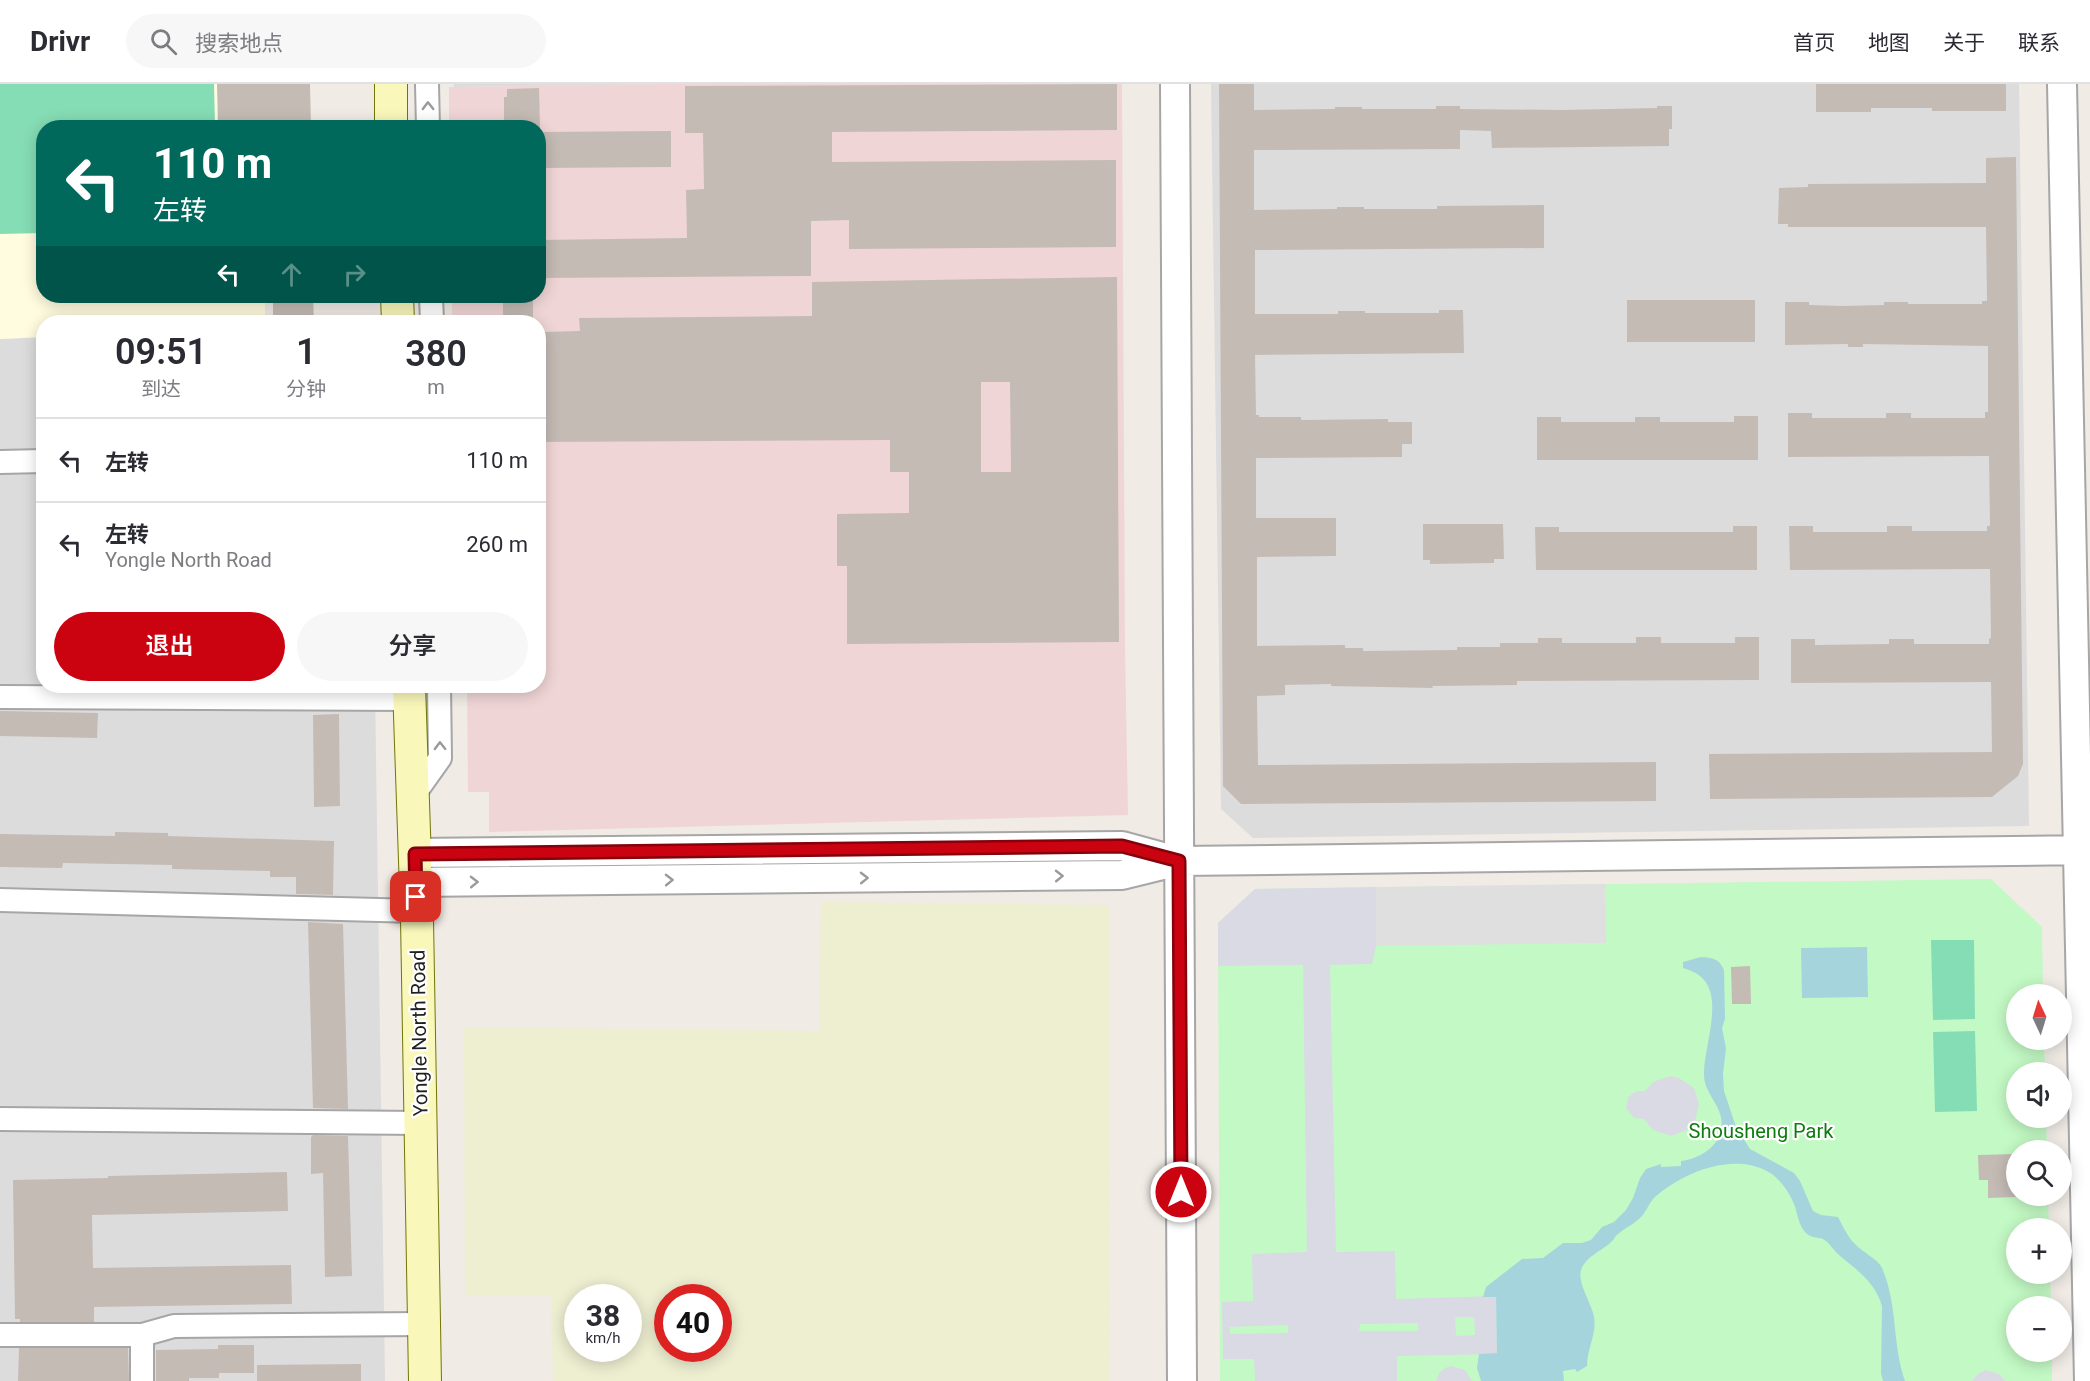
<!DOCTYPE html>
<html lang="zh">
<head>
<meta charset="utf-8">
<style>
	body { margin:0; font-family:Roboto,"Noto Sans SC",sans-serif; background:#f7f7f7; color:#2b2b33; height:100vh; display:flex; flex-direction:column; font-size:22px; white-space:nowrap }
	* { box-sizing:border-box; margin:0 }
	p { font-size:20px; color:#7c7c81 }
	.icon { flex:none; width:33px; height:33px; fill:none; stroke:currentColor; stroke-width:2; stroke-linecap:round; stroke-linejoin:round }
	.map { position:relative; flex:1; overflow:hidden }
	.panel { position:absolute; left:36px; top:231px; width:510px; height:378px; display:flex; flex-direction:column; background:#fff; border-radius:24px; box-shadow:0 3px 15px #0003 }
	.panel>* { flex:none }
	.guide { position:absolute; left:36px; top:36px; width:510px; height:183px; border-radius:24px; box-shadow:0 3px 15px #0003; background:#00695c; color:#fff; overflow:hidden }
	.needle { width:39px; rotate:356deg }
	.tools { position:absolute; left:2006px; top:900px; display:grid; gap:12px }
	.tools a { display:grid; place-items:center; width:66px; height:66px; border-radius:50%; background:#fff; box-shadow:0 3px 15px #0003; font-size:30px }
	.speed { position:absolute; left:564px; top:1200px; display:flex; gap:12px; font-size:30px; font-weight:700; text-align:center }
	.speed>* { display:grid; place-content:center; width:78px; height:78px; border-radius:50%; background:#fff; box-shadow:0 3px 15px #0003; line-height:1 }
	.speed small { font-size:15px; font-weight:400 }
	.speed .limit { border:9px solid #d22; background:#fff; color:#111 }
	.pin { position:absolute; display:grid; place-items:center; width:51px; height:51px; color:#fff; margin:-26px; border-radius:12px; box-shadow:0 3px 9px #0006 }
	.me { position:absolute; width:66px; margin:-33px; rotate:0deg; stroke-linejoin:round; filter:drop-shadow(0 0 4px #0008) }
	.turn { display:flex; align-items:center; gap:21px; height:126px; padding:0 18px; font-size:27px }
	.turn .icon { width:78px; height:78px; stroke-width:2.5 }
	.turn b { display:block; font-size:42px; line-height:51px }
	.lanes { display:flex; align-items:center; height:57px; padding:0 18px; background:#0003; justify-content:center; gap:30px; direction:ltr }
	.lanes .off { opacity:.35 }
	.eta { display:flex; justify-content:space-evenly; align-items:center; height:102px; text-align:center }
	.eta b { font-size:36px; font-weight:600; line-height:42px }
	.button { display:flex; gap:12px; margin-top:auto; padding:12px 18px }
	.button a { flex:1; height:69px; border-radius:36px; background:#cb0311; color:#fff; font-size:24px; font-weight:600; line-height:69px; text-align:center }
	.button a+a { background:#f7f7f7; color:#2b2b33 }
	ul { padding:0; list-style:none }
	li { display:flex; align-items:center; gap:18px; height:84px; padding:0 18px; border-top:2px solid #e1e1e2 }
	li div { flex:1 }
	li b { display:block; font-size:22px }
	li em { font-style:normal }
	header { display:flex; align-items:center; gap:36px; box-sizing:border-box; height:84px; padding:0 30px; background:#fff; border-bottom:2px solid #e1e1e2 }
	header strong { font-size:28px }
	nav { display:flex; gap:33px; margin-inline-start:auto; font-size:21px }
	.search { width:420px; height:54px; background:#f7f7f7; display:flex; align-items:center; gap:15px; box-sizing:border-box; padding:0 21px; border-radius:33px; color:#7c7c81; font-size:22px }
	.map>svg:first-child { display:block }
	.residential { fill:#dddcdc }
	.commercial { fill:#f0d5d6 }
	.education { fill:#fffcdf }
	.farmland { fill:#eeeed1; fill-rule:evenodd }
	.park { fill:#c3f9c4 }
	.pitch { fill:#85ddb5 }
	.parking { fill:#dfdfdf }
	.plaza { fill:#dadae5; fill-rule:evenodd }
	.water { fill:#a6d4dd }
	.building { fill:#c4bbb5; fill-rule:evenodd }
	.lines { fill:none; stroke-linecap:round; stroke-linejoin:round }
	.minor-casing { stroke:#a6a6a6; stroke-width:26 }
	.tertiary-casing { stroke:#a6a6a6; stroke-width:32 }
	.secondary-casing { stroke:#717606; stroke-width:34 }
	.minor { stroke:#fff; stroke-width:22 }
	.tertiary { stroke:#fff; stroke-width:28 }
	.secondary { stroke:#f9f7ba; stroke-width:32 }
	.oneway { stroke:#9a9a9a }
	.route-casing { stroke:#84020b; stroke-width:15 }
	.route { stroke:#cb0311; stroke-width:10 }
	.labels { text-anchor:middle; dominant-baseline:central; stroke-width:4.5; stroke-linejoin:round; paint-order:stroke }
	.street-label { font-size:20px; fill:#1f1f1f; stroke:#fff }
	.park-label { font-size:20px; fill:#0d7d0e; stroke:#fff }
</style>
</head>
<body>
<header>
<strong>Drivr</strong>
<div class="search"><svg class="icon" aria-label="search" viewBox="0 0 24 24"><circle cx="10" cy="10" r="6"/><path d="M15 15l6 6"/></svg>搜索地点</div>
<nav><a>首页</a><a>地图</a><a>关于</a><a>联系</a></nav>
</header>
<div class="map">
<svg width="2090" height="1297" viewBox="0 0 2090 1297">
	<rect width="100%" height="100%" fill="#f0ebe5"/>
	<path class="residential" d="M454,0H672L454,3Z
		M1211,0H2019L2029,742L1253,754L1221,725Z
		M43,253L44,602H375L385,1297H0V255Z"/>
	<path class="commercial" d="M672,0H1122L1125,563L1128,731L489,748V708H468L467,602H538V238H452V212H538V44L449,43V3Z"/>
	<path class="education" d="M0,0H261L262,43L44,44V212H265V238H44L43,253L0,255Z"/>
	<path class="farmland" d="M821,818L1109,821L1110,1297H553L551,1212L465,1211L464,943L819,947ZM578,1214H628V1264H578ZM668,1214H718V1264H668Z"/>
	<path class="park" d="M1991,795L2042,843L2043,910H2016V956H2044L2045,988H2016V1034H2046L2047,1066H2016V1112H2048L2049,1144H2016V1190H2050L2051,1222H2016V1268H2052V1297H1220L1218,839L1255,805Z"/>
	<path class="pitch" d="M0,0H214L215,43L44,44L43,149L0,150Z
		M1931,856H1974L1975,935L1933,936Z
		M1975,947L1977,1027L1935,1028L1933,948Z"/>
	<path class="parking" d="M1605,800L1606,859L1376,862V803Z"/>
	<path class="plaza" d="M1376,803V862L1372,880L1330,881L1336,1168L1395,1167L1396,1215L1496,1212L1497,1270L1397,1272V1297H1255L1254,1275H1223L1222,1218L1253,1217L1252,1170L1307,1168L1303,881L1218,882V839L1255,805ZM1455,1233H1474L1475,1251L1456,1252ZM1418,1239V1247H1359L1360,1240ZM1288,1241V1249L1230,1250V1243Z
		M1670,992L1679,994L1694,1004L1699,1020L1695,1037L1689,1045L1671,1052L1653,1046L1644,1035L1634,1034L1626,1024L1628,1014L1632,1010L1637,1007H1645L1653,998Z
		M1451,1282L1465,1286L1472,1297H1436L1439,1289L1445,1284Z
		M1986,1286L1999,1290L2005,1297H1972L1979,1289Z"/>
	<path class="water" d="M1867,863L1868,913L1802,914L1801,864Z
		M1701,873C1712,874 1719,874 1724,886L1725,935L1722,944L1726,964L1723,990L1724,1007L1736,1043L1750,1065L1794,1089L1800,1097L1813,1127L1821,1131L1838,1133C1843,1142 1847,1152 1855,1160C1862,1168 1878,1175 1882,1184C1898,1221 1892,1260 1905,1297H1883L1881,1289L1882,1222C1875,1198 1858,1187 1839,1171C1834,1167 1829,1158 1823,1155C1817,1153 1811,1154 1806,1149C1798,1141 1798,1130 1794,1120C1789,1107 1778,1092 1765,1086C1730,1069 1682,1089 1655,1113C1649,1119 1647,1126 1642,1132C1635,1140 1624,1144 1617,1151C1612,1156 1616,1154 1611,1158C1602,1167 1586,1172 1581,1186C1577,1199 1592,1220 1594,1233C1597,1249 1587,1265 1587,1282L1577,1288L1575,1285L1563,1287L1564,1297H1481L1477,1284L1479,1270L1497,1269L1496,1213H1483L1486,1203L1522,1175L1543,1174L1563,1159H1582L1591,1156L1602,1143L1614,1138L1626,1126L1633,1114L1640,1094L1646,1085L1661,1080V1083L1681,1082V1077C1706,1074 1730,1054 1719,1027C1714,1014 1703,1004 1704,989C1704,961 1725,912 1700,892C1695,888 1689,886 1683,884V878Z"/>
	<path class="building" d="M217,0H310L311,44H218Z
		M1117,0V46L832,48V78L1116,76V163L849,165V136L811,137V192L540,194L538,156L687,154L686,106L704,105L703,49H685V2Z
		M1219,0H1254V26L1335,25V23H1362V25H1436V22H1460V25L1563,26L1657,24V22H1672V45H1669V62L1492,64L1491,47L1460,46V65L1254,66V126L1337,125V123H1364V125H1437V122L1544,121V164L1255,166V230H1338V227H1365V229H1439V226H1463L1464,269L1255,271L1256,331H1259V333H1301V336L1388,335V338H1412V360H1402V373L1256,374V434H1336V472L1257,473V562L1345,561V564H1363V567L1457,566V563H1500V559H1538V554H1562V559H1636V553H1661V559H1735V553H1759V596L1517,597V601L1432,602L1433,604L1331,602V600L1285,601V611L1257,612L1258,681L1656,678V717L1241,720L1223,702Z
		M1816,0H2006V27H1932V24H1871V28H1816Z
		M539,4L540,44H504V13H507V5Z
		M671,47V83L538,84V48Z
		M2016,73L2023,680L2018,692L1992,713L1710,715L1709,670L1992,668L1991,598L1791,599V555H1815V561L1889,560V555H1914V560H1989V555L1991,554L1990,485L1790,486L1789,442H1813V448H1887V442H1912V447H1987V442H1990L1989,372L1788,373V329H1812V334H1886V329H1911V334H1985V328H1988V262L1863,260V263H1848V260L1785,261V218H1809V221L1842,222L1884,221V218H1908V220H1982V217H1987L1986,143H1788V140H1778L1779,104L1808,103V100L1986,99V74Z
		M1117,193L1119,558L847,560V482H837V430L909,429V388H890V356L538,358V325H544L543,248L580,247L579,234L812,232V198ZM981,298H1010L1011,388H981Z
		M273,212H313L314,238H273Z
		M503,212H533V238H503Z
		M1627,216H1755V258H1627Z
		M1734,332H1758V376H1537V333H1561V338H1635V333H1660V338H1734Z
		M1423,440H1503L1504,475H1494V479L1430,480V476H1423Z
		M1733,442H1757V486H1536L1535,443H1559V448H1733Z
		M0,627L98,629L97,654L0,652Z
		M339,630L340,722L314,723L313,631Z
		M115,748L168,749V752L334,757L333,811L296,810V793H270V787L172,785V781L63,779L62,784L0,783V750L115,752Z
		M308,838L343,840L348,1025L313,1024Z
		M1750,882L1751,920H1732L1731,883Z
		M313,1051L348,1052L352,1192L325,1193L323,1089L311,1090V1053Z
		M2016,1070V1113L1988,1114V1096H1979L1978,1071Z
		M287,1088L288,1127L92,1131L93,1184L291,1181L292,1220L94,1223V1238H20V1235H15L13,1096L108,1094V1092Z
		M218,1261H254V1289H219V1294H189V1297H156V1266L218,1265Z
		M19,1264H128L129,1297H18Z
		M361,1280V1297H257V1281Z"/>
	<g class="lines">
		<defs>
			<path id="minor" d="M427,0L428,44
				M431,212L432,238
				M0,378L44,377
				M0,613L410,615
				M413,712L440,674L439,602
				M0,816L417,827
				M0,1035L421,1039
				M0,1251H142L174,1242L424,1240
				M142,1251V1297"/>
			<path id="tertiary" d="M1175,0L1182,1297
				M2062,0L2089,1297
				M415,769L1122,762L1177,777
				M416,798L1122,791L1179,777L2090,766"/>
			<path id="secondary" d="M391,0V44
				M397,212L398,238
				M409,602L417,835L425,1297"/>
		</defs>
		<use href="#minor" class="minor-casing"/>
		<use href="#tertiary" class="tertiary-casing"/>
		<use href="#secondary" class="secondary-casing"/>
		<use href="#minor" class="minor"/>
		<use href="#tertiary" class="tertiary"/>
		<use href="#secondary" class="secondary"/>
	</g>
	<defs><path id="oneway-chevron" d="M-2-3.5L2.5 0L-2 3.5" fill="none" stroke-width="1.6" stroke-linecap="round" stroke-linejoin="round" transform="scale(1.5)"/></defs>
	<g class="oneway">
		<use href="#oneway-chevron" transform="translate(428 22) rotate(-91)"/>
		<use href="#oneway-chevron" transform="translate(440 662) rotate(-91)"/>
		<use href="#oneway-chevron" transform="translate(1059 792) rotate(-1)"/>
		<use href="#oneway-chevron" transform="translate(864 794) rotate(-1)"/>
		<use href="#oneway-chevron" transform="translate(669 796) rotate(-1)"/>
		<use href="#oneway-chevron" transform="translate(474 798) rotate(-1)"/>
	</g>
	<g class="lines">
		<defs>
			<path id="route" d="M416,813L415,770L1122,762L1179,777L1181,1108"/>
		</defs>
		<use href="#route" class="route-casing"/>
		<use href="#route" class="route"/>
	</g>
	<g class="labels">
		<g class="street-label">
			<text transform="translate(419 949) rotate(-91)">Yongle North Road</text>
		</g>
		<g class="park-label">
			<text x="1761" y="1047">Shousheng Park</text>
		</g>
	</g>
</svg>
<div class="tools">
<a><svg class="needle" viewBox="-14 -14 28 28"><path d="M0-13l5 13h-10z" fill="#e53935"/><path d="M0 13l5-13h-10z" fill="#7c7c81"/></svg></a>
<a><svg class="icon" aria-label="sound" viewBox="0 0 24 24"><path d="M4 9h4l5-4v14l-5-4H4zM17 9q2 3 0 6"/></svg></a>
<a><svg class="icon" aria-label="search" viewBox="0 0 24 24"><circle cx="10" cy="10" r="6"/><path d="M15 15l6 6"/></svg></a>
<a>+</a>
<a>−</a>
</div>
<div class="speed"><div>38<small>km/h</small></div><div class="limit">40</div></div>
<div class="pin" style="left:416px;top:813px;background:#d93025"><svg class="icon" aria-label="arrive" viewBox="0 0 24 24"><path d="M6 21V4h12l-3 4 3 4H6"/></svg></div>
<svg class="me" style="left:1181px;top:1108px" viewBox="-20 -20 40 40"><circle r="17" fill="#cb0311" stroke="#fff" stroke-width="3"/><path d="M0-11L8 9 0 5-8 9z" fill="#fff"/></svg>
<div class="guide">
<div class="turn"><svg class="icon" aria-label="left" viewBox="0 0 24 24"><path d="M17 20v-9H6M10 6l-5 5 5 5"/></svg><div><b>110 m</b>左转</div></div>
<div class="lanes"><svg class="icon" aria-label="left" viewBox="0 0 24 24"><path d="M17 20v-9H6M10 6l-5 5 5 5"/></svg><svg class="icon off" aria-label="ahead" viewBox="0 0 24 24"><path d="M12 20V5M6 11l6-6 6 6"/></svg><svg class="icon off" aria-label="right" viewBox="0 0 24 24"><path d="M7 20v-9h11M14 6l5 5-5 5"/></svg></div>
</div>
<section class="panel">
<div class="eta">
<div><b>09:51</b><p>到达</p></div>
<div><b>1</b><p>分钟</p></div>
<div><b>380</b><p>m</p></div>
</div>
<ul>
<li><svg class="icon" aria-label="left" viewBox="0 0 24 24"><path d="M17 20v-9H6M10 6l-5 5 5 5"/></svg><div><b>左转</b></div><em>110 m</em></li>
<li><svg class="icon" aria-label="left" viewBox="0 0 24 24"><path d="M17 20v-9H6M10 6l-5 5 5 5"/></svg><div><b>左转</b><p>Yongle North Road</p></div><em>260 m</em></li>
</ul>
<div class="button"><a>退出</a><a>分享</a></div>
</section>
</div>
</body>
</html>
